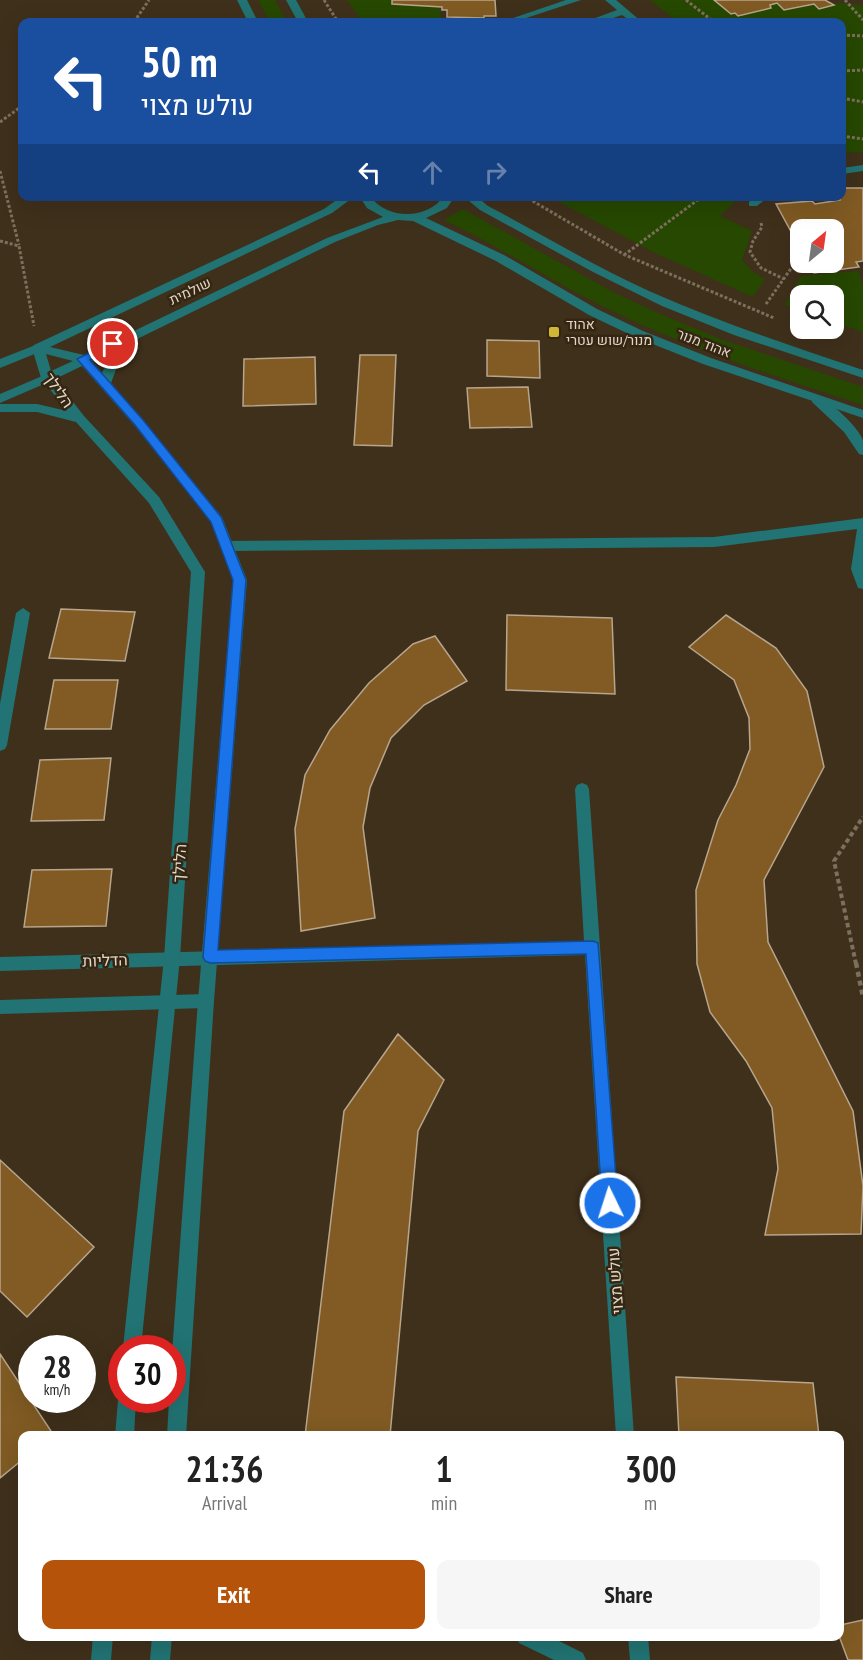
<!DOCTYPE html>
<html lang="en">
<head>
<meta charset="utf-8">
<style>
	body { margin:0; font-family:"PT Sans Narrow",Heebo,sans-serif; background:#f6f6f6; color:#222; height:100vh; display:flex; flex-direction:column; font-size:22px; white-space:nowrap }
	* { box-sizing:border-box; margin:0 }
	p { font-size:20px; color:#767676 }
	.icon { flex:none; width:33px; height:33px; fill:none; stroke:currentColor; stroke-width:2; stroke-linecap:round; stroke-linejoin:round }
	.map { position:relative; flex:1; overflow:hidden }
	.side { position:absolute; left:18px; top:1431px; width:826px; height:210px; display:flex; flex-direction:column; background:#fff; border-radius:12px; box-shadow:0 6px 24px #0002 }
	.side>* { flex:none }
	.guide { position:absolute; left:18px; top:18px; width:828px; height:183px; border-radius:12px; box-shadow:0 6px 24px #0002; background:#1a4fa0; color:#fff; overflow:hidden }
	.needle { width:39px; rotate:29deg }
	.buttons { position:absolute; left:790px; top:219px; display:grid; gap:12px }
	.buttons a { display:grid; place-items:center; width:54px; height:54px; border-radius:12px; background:#fff; box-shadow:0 6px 24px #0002; font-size:30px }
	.speed { position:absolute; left:18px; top:1335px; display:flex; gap:12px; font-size:30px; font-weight:700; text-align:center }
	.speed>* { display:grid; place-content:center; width:78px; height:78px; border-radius:50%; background:#fff; box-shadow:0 6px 24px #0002; line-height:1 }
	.speed small { font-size:15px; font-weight:400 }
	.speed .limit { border:9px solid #d22; background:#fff; color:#111 }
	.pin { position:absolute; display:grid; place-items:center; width:51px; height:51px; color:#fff; margin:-26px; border:3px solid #fff; border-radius:50%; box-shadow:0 2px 6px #0007 }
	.me { position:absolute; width:66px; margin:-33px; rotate:356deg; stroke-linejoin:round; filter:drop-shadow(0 0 4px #0008) }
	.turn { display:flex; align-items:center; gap:21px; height:126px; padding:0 24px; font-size:27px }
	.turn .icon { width:78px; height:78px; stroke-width:2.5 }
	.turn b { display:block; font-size:42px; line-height:51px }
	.lanes { display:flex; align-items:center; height:57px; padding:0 24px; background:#0003; justify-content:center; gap:30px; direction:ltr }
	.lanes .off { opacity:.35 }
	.eta { display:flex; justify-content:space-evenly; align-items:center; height:102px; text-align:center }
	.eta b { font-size:36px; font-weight:800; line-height:42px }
	.primary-button { display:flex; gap:12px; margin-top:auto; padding:12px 24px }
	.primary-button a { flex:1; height:69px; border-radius:12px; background:#b45309; color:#fff; font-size:24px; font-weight:800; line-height:69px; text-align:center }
	.primary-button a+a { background:#f6f6f6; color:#222 }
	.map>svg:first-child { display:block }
	.green { fill:#264800 }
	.building { fill:#815b23; stroke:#b8a58d; stroke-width:1.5 }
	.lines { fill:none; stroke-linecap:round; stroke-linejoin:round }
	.path-far2 { stroke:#7c6f5d; stroke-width:3; stroke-dasharray:3 2; stroke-linecap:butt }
	.path-far1 { stroke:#7c6f5d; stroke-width:4; stroke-dasharray:4.5 3; stroke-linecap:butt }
	.path { stroke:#7c6f5d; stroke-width:4.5; stroke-dasharray:5 4; stroke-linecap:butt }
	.service { fill:#227373; fill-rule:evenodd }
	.minor { fill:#227373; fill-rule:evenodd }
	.tertiary { fill:#227373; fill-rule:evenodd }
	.route { fill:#1a73e8; stroke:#114b97; stroke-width:1.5 }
	.poi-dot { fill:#d1b736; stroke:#352611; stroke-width:2 }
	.labels { text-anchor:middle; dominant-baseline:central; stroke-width:5; stroke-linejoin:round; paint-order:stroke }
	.far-street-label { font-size:14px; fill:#e0d6c9; stroke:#352611 }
	.far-poi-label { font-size:14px; fill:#e0d6c9; stroke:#352611; text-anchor:start }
	.street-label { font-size:16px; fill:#e0d6c9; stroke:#352611 }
</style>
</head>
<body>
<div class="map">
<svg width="863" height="1660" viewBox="0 0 863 1660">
	<rect width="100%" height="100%" fill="#3f301b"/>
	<path class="green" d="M258,0H275L287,22H270Z
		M347,0H391L392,5H439L442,22H363Z
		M650,0H745L752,7L781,3L788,10C812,5 840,0 863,6V152L842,153V22H678Z
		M550,197H740L720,216L752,231L742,260L752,271L765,279L753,297L655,253Z
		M463,209L615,293L658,313L723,340L863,387V405C775,376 685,348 602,306C548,279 498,246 444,220Z
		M858,271L863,286V332L834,322V296H801V310L785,305L801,276Z"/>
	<path class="building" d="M392,0H495L496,16H484V18L447,17V10H442V7L392,4Z
		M714,0H825L834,5L819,9L814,4L784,10L777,3L770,5L771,8L738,16L735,13L731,14Z
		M842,188H863V261L856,262L859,267L814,273L808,262H834V230H801V250L776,204L812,201L815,204L840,200L838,196H842Z
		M487,340L539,341L540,378L487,376Z
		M360,355H396L392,446L354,445Z
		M315,357L316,404L243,406L244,359Z
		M528,387L532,427L470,428L467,388Z
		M61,609L135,612L125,661L49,658Z
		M507,615L612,618L615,694L506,690Z
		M726,615L776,648L807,691L824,767L764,880L768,942L853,1111L863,1186L861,1234L765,1235L778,1169L772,1108L746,1061L710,1012L697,964L696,890L718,820L736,785L750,749L749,718L734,680L689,647Z
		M435,636L467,681L424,705L391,738L370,788L363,827L375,918L301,931L295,829L305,775L330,730L369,683L413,644Z
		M54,680H118L111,729H45Z
		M111,758L104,820L31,821L40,760Z
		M112,869L106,926L24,927L32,870Z
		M398,1034L444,1080L418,1131L390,1436H305L344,1111Z
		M0,1160L94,1247L27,1317L0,1291Z
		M0,1354L53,1434L22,1436V1460L0,1478Z
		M676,1377L813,1383L819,1436H679Z
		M863,1620V1660H848L839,1636L840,1625Z"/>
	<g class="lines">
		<path class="path-far2" d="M324,0L338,22
			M686,0L714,22
			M845,0L863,20
			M134,22L149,0
			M842,35L863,36
			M842,71L863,70
			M842,98L863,102
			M0,122L22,106
			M842,136L863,139
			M0,171L19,245
			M524,196L625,255L774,318
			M761,223L762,227L753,241L750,252L761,268L784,279
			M0,241L19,246L34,326
			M624,255L703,196
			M766,304L797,260"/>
		<path class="path-far1" d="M856,964L834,861L863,817"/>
		<path class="path" d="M856,963L863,997"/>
		<path class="service" d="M566,0H581L514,22H501Z
			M605,0H616L642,22H632L622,15L601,22H588L590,20L617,10Z
			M863,165V171L842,174V168Z
			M756,196H769L757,206H749V202Z"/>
		<path class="minor" d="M38,344L44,348L42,351L0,368V359Z
			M47,374L51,375V381L0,403V394Z
			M816,395C827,398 861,429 863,441C863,445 863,451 863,455L859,454L844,432L812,402V396Z
			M863,518V589L858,588L851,569L857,529L714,547L227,551L220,546L227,541L714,537Z
			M23,608L30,613L7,745L5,749L0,751V704L16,613Z
			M582,783L587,785L589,789L634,1436H616L585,955L0,971V957L584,941L575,789L577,785Z
			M206,994L212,996L214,1001L212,1006L206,1008L0,1014V1000Z
			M516,1636H549L583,1653L586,1660H554L519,1643Z
			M628,1636H648L650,1660H630Z"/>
		<path class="tertiary" d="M237,0H247L258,22H248Z
			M286,0H296L308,22H298Z
			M342,196H355L332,213L50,347L84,355L327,238L383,217L367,208L359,196H370C387,220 427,220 444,196H455L447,208L426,218L504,255L597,309L643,331L711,358L863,410V418L703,364L635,337L589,315L496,261L413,221L398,220L378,225L335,242L131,342L120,359L111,383L222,517L247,580L214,1001L186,1436H167L169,1400H172V1353L198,1001L233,580L211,522L135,426L82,366L55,379L84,416L159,497L205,572L180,958L141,1348H123L164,958L191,572L149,503L76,422L37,412H0V404H37L67,411L41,378L32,348L34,345L324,209ZM113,351L102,373L92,361ZM46,354L73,361L51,371Z
			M463,196H476L488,206C541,234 594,266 649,291C719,322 791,346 863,370V378L734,335L662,306L593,272L480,210Z
			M120,1393L122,1400H136L134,1436H115L118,1400Z
			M93,1636H113L111,1660H91Z
			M152,1636H172L170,1660H150Z"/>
	</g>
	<path class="route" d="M113,341L117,342V347L90,360L143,420L221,517L246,580L218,950L593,941L598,943L618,1203L615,1209L610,1211L604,1209L602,1203L586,954L210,963L205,961L203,957L233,580L211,522L135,425L77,359Z"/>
	<rect class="poi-dot" x="548" y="326" width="12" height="12" rx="3"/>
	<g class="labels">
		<g class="far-street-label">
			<text transform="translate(190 291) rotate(-25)">שולמית</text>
			<text transform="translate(704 343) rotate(21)">אהוד מנור</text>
		</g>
		<g class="far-poi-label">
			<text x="566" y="324">אהוד<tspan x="566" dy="16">מנור/שוש עטרי</tspan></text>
		</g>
		<g class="street-label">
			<text transform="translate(59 390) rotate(55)">הלילך</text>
			<text transform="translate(179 863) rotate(-86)">הלילך</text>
			<text transform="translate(105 960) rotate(-2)">הדליות</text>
			<text transform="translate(615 1281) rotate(-94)">עולש מצוי</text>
		</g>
	</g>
</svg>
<div class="buttons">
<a><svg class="needle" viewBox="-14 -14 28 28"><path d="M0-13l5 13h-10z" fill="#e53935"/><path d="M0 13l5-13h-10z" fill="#767676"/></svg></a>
<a><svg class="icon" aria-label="search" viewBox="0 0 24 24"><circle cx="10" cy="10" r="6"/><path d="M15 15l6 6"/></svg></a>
</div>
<div class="speed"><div>28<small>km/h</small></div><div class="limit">30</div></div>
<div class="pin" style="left:113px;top:344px;background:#d93025"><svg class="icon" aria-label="arrive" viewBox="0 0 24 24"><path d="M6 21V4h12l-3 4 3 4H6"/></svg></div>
<svg class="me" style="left:610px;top:1203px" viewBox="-20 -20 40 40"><circle r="17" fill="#1a73e8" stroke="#fff" stroke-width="3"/><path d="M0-11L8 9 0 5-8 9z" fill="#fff"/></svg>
<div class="guide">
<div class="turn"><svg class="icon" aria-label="left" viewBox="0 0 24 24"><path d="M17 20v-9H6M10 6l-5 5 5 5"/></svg><div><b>50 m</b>עולש מצוי</div></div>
<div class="lanes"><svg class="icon" aria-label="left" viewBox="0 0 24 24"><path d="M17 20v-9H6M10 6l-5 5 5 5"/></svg><svg class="icon off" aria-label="ahead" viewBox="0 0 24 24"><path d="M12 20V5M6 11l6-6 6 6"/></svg><svg class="icon off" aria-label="right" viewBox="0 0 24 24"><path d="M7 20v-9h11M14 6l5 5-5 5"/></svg></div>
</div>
<section class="side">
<div class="eta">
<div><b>21:36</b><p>Arrival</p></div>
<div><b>1</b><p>min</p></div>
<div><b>300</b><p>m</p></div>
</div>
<div class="primary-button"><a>Exit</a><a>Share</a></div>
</section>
</div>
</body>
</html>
